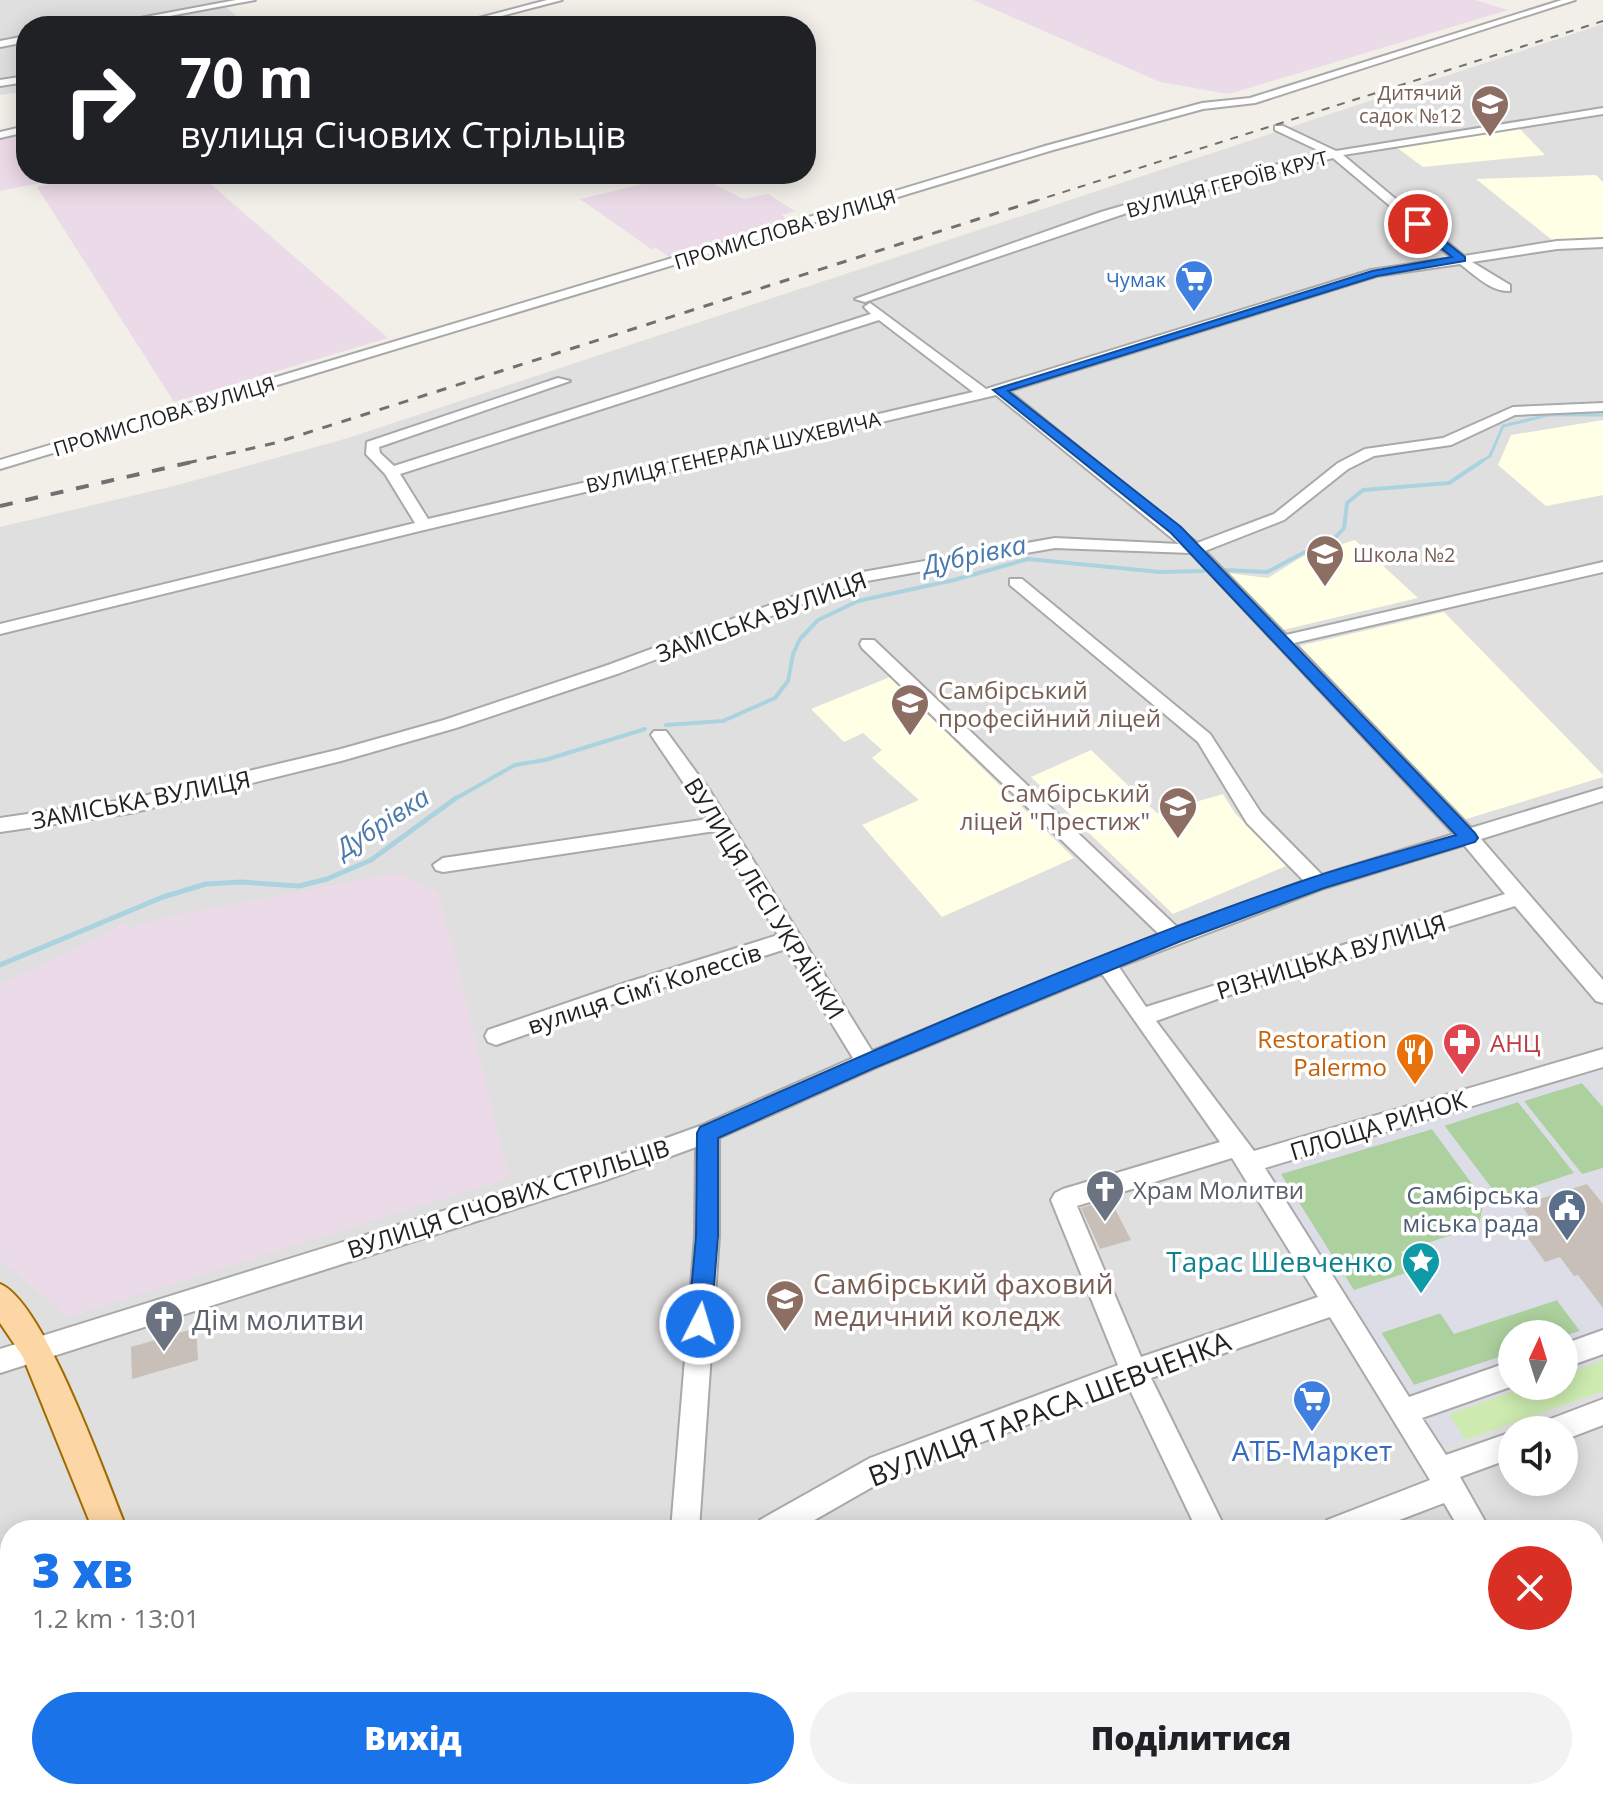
<!DOCTYPE html>
<html lang="uk">
<head>
<meta charset="utf-8">
<style>
	body { margin:0; font-family:"Open Sans",sans-serif; background:#f2f2f2; color:#202124; height:100vh; display:flex; flex-direction:column; font-size:30px; white-space:nowrap }
	* { box-sizing:border-box; margin:0 }
	p { font-size:26px; color:#757577 }
	.icon { flex:none; width:44px; height:44px; fill:none; stroke:currentColor; stroke-width:2; stroke-linecap:round; stroke-linejoin:round }
	.map { position:relative; flex:1; overflow:hidden }
	.side { position:absolute; left:0px; top:1520px; width:1604px; height:280px; display:flex; flex-direction:column; background:#fff; border-radius:32px 32px 0 0; box-shadow:0 4px 20px #0003 }
	.side>* { flex:none }
	.top-card { position:absolute; left:16px; top:16px; width:800px; height:168px; border-radius:32px; box-shadow:0 4px 20px #0003; background:#202124; color:#fff; overflow:hidden }
	.needle { width:52px; rotate:4deg }
	.controls { position:absolute; left:1498px; top:1320px; display:grid; gap:16px }
	.controls a { display:grid; place-items:center; width:80px; height:80px; border-radius:50%; background:#fff; box-shadow:0 4px 20px #0003; font-size:40px }
	.pin { position:absolute; display:grid; place-items:center; width:68px; height:68px; color:#fff; margin:-34px; border:4px solid #fff; border-radius:50%; box-shadow:0 2px 8px #0007 }
	.me { position:absolute; width:88px; margin:-44px; rotate:5deg; stroke-linejoin:round; filter:drop-shadow(0 0 6px #0008) }
	.turn { display:flex; align-items:center; gap:28px; height:168px; padding:0 32px; font-size:36px }
	.turn .icon { width:104px; height:104px; stroke-width:2.5 }
	.turn b { display:block; font-size:56px; line-height:68px }
	.round { display:grid; place-items:center; flex:none; width:84px; height:84px; border-radius:42px; background:#f2f2f2 }
	.head { display:flex; align-items:center; justify-content:space-between; height:136px; padding:0 32px }
	h1 { font-size:48px; font-weight:800; line-height:60px; color:#1a73e8 }
	.cta { display:flex; gap:16px; margin-top:auto; padding:16px 32px }
	.cta a { flex:1; height:92px; border-radius:48px; background:#1a73e8; color:#fff; font-size:32px; font-weight:800; line-height:92px; text-align:center }
	.cta a+a { background:#f2f2f2; color:#202124 }
	.map>svg:first-child { display:block }
	.residential { fill:#e0dfdf; fill-rule:evenodd }
	.industrial { fill:#ebdbe8 }
	.education { fill:#ffffe5 }
	.grass { fill:#cdebb0 }
	.forest { fill:#add19e }
	.plaza { fill:#dddde8; fill-rule:evenodd }
	.lines { fill:none; stroke-linecap:round; stroke-linejoin:round }
	.stream-far2 { stroke:#aad3df; stroke-width:3 }
	.stream-far1 { stroke:#aad3df; stroke-width:4 }
	.stream { stroke:#aad3df; stroke-width:5 }
	.building { fill:#c7bfb8 }
	.minor-casing { stroke:#a9a9a9; stroke-width:4 }
	.major-casing { stroke:#a06b00; stroke-width:4 }
	.minor { fill:#fff; fill-rule:evenodd }
	.major { fill:#fcd6a4; fill-rule:evenodd }
	.rail-far2 { stroke:#707070; stroke-width:2; stroke-dasharray:8 8; stroke-linecap:butt }
	.rail-far1 { stroke:#707070; stroke-width:3; stroke-dasharray:10 10; stroke-linecap:butt }
	.rail { stroke:#707070; stroke-width:4; stroke-dasharray:13 13; stroke-linecap:butt }
	.route { fill:#1a73e8; stroke:#114b97; stroke-width:2 }
	.labels { text-anchor:middle; dominant-baseline:central; stroke-width:7; stroke-linejoin:round; paint-order:stroke }
	.far-education-label { font-size:20px; fill:#785e54; stroke:#fff; text-anchor:end }
	.far-street-label { font-size:20px; fill:#222; stroke:#fff }
	.far-shop-label { font-size:20px; fill:#366cbe; stroke:#fff; text-anchor:end }
	.street-label { font-size:24px; fill:#222; stroke:#fff }
	.education-label { font-size:24px; fill:#785e54; stroke:#fff; text-anchor:start }
	.food-label { font-size:24px; fill:#c56008; stroke:#fff; text-anchor:end }
	.health-label { font-size:24px; fill:#be3a42; stroke:#fff; text-anchor:start }
	.worship-label { font-size:24px; fill:#5b616d; stroke:#fff; text-anchor:start }
	.service-label { font-size:24px; fill:#4e5e75; stroke:#fff; text-anchor:end }
	.water-label { font-size:26px; font-style:italic; fill:#4a7aab; stroke:#fff }
	.near-culture-label { font-size:28px; fill:#0d838f; stroke:#fff; text-anchor:end }
	.near-education-label { font-size:28px; fill:#785e54; stroke:#fff; text-anchor:start }
	.near-worship-label { font-size:28px; fill:#5b616d; stroke:#fff; text-anchor:start }
	.near-street-label { font-size:28px; fill:#222; stroke:#fff }
	.near-shop-label { font-size:28px; fill:#366cbe; stroke:#fff }
</style>
</head>
<body>
<div class="map">
<svg width="1603" height="1800" viewBox="0 0 1603 1800">
	<rect width="100%" height="100%" fill="#f2efe9"/>
	<path class="residential" d="M0,0H241L222,4L249,26H26V91L0,95Z
		M1603,24V1800H0V527L174,486L348,438ZM1512,1334H1564V1386H1512ZM1512,1430H1564V1482H1512ZM10,1530H1594V1790H10Z"/>
	<path class="industrial" d="M973,0H1475L1508,10L1229,94L1160,82Z
		M26,132V174H86L0,191V138Z
		M98,174H199L388,338L174,402L37,187Z
		M685,174H695L743,199L768,194L795,211L782,215L789,221L669,257L656,248L651,249L580,199Z
		M397,873L437,892L452,943L509,1178L68,1317L0,1260V984L128,922V928L175,915Z"/>
	<path class="education" d="M1513,127L1519,128L1545,155L1423,167L1396,147Z
		M1596,175L1603,182V239L1552,240L1476,179Z
		M1603,420V495L1546,506L1498,465L1511,435Z
		M1355,540L1418,598L1283,630L1228,573L1268,578L1303,556Z
		M1444,612L1603,775V777L1463,820L1299,646Z
		M890,677L980,766L1074,858L942,917L862,825L919,800L872,758L882,750L863,733L844,742L811,709Z
		M1091,750L1157,813L1223,794L1235,813L1286,866L1173,914L1031,777Z"/>
	<path class="grass" d="M1603,1360V1391L1465,1440L1448,1414L1529,1386H1564V1374Z"/>
	<path class="forest" d="M1582,1083L1603,1107V1168L1582,1175L1523,1101Z
		M1518,1102L1575,1173L1499,1198L1444,1125Z
		M1432,1129L1484,1200L1479,1226L1401,1252L1413,1271L1354,1291L1280,1174Z
		M1557,1300L1580,1331L1564,1336V1334H1512V1353L1414,1385L1381,1333L1441,1313L1454,1333Z"/>
	<path class="plaza" d="M1603,1069V1077L1588,1082L1603,1100V1107L1582,1083L1524,1101L1582,1174L1603,1168V1201L1587,1184L1522,1205L1534,1223L1520,1228L1545,1262L1560,1257L1574,1276L1578,1275L1603,1298V1360L1564,1374V1336L1580,1331L1557,1300L1454,1334L1440,1313L1381,1332L1414,1385L1512,1353V1386H1529L1449,1414L1465,1440L1442,1445L1437,1441L1271,1180L1270,1173L1273,1169ZM1518,1102L1574,1173L1499,1198L1444,1126ZM1432,1129L1484,1200L1479,1226L1401,1252L1412,1271L1354,1290L1281,1174Z"/>
	<g class="lines">
		<path class="stream-far2" d="M1479,463L1490,456L1503,426L1548,415H1603"/>
		<path class="stream-far1" d="M1225,570L1267,572L1305,552L1329,544L1344,528L1347,503L1363,490L1449,483L1482,461
			M666,725L723,721L775,698L788,681L793,654L800,639L818,620L858,601L954,580L1028,559L1160,572L1204,571
			M453,800L515,765L545,760L645,729"/>
		<path class="stream" d="M0,965L163,897L206,884L241,882L299,886L327,879L371,860L456,798"/>
	</g>
	<path class="building" d="M1587,1184L1603,1204V1308L1578,1275L1574,1276L1560,1257L1545,1262L1520,1227L1534,1223L1521,1205Z
		M1110,1199L1131,1240L1100,1249L1081,1208Z
		M196,1328L198,1360L132,1379L131,1347Z"/>
	<g class="lines">
		<defs>
			<path id="minor" d="M236,0H255L116,26H97Z
				M547,0H562L463,26H448Z
				M1562,0H1575L1255,103L1203,109L1053,150L0,469V460L1045,146L1202,103L1250,98Z
				M363,23L370,24L371,26H359Z
				M26,36V42L0,47V41Z
				M26,76V82L0,86V80Z
				M1603,108V114L1343,155L1464,256L1557,241L1603,239V247L1557,249L1472,262L1510,285V291C1491,292 1475,275 1460,264L1377,276L1009,391L1197,543L1274,514L1338,463L1365,449L1443,438L1513,407L1603,403V411L1515,415L1451,445L1374,456L1348,469L1284,520L1205,551L1286,635L1603,562V572L1294,643L1471,828L1603,788V801L1481,839L1603,980V1003L1596,1001L1515,906L1220,998L1156,1021L1254,1151L1603,1049V1067L1265,1168L1409,1397L1512,1361L1513,1386L1422,1418L1446,1455L1512,1432V1458L1460,1477L1490,1530H1460L1444,1503L1373,1530H1323L1327,1520L1430,1480L1330,1317L1151,1378L1226,1530H1197L1128,1386L888,1478L797,1530H756L760,1520L870,1458L1118,1365L1051,1200L1055,1193L1063,1189L1220,1142L1102,974L875,1068L719,1138V1236L699,1530H671L695,1236L696,1147L603,1181L0,1373V1349L603,1161L700,1126L853,1058L786,949L627,999L496,1045L488,1042L485,1036L488,1030L622,984L778,935L715,831L443,872L436,870L433,865L443,858L708,819L651,735L654,731H666L710,791L872,1051L1159,934L862,648L860,644L862,640H874L1177,927L1304,881L1247,823L1198,742L1010,585V579H1022L1210,734L1261,813L1322,875L1454,834L1191,553L1055,548L861,582L620,673L456,728L341,761L131,813L0,832V818L131,799L341,749L444,720L608,665L857,573L1055,538L1179,544L996,395L424,530L0,634V624L415,523L385,474L366,454L367,442L558,378L570,381L379,447L380,453L394,466L871,314L864,307L870,303L986,389L1371,270L1452,258L1333,158L1159,202L865,302L855,299L1101,212L1201,183L1324,153L1275,130V126H1283L1336,151ZM879,320L973,392L428,519L400,474ZM1464,845L1505,894L1146,1007L1119,967L1325,888ZM1232,1158L1318,1297L1141,1357L1077,1206Z
				M26,126V132L0,138V132Z
				M1603,1330V1354L1564,1368V1344Z
				M1603,1399V1425L1564,1440V1430H1541L1545,1421Z
				M1603,1710V1740L1594,1744V1714Z
				M470,1790H502L504,1800H472Z
				M1320,1790H1353L1357,1800H1325Z
				M1374,1790H1431L1426,1800H1370Z"/>
			<path id="major" d="M0,1284C44,1301 107,1481 127,1530H93L23,1357L0,1323Z
				M199,1790H237L241,1800H203Z
				M286,1790H338L334,1800H282Z
				M862,1790H903L907,1800H866Z"/>
		</defs>
		<use href="#minor" class="minor-casing"/>
		<use href="#major" class="major-casing"/>
		<use href="#minor" class="minor"/>
		<use href="#major" class="major"/>
		<path class="rail-far2" d="M1032,202L1603,21"/>
		<path class="rail-far1" d="M187,463L275,443L1038,200"/>
		<path class="rail" d="M0,506L196,461"/>
	</g>
	<path class="route" d="M1414,222H1421L1465,257V261L1377,276L1008,391L1181,527L1475,833L1478,838L1475,842L1324,888L1181,941L874,1068L718,1138V1236L711,1324L708,1331L700,1335L692,1331L688,1324L696,1236L697,1133L700,1127C901,1038 1103,949 1311,878C1359,862 1408,849 1456,835L1171,533L993,390L1372,271L1452,257L1414,226Z"/>
	<defs>
		<symbol id="school-pin" viewBox="-11 -11 22 30"><path d="M0 17L-7.5 6A9.5 9.5 0 1 1 7.5 6Z" fill="#8d6e63" stroke="#fff"/><path d="M0-5L7-2L0 1L-7-2ZM-4 1L0 2.5L4 1V4Q0 6-4 4Z" fill="#fff"/></symbol>
		<symbol id="supermarket-pin" viewBox="-11 -11 22 30"><path d="M0 17L-7.5 6A9.5 9.5 0 1 1 7.5 6Z" fill="#3f7fe0" stroke="#fff"/><path d="M-6-5.5h2.5l.6 2H6L4.5 2H-2.5L-4.4-4H-6ZM-1.5 3.2a1.3 1.3 0 1 0 .1 0ZM3 3.2a1.3 1.3 0 1 0 .1 0Z" fill="#fff"/></symbol>
		<symbol id="university-pin" viewBox="-11 -11 22 30"><path d="M0 17L-7.5 6A9.5 9.5 0 1 1 7.5 6Z" fill="#8d6e63" stroke="#fff"/><path d="M0-5L7-2L0 1L-7-2ZM-4 1L0 2.5L4 1V4Q0 6-4 4Z" fill="#fff"/></symbol>
		<symbol id="pharmacy-pin" viewBox="-11 -11 22 30"><path d="M0 17L-7.5 6A9.5 9.5 0 1 1 7.5 6Z" fill="#e0444e" stroke="#fff"/><path d="M-2-6h4v4h4v4h-4v4h-4v-4h-4v-4h4Z" fill="#fff"/></symbol>
		<symbol id="restaurant-pin" viewBox="-11 -11 22 30"><path d="M0 17L-7.5 6A9.5 9.5 0 1 1 7.5 6Z" fill="#e8710a" stroke="#fff"/><path d="M-5-6h1v4h1v-4h1v4h1v-4h1v5L-1.5 .5V6h-2V.5L-5-1ZM5-6V6H3V1.5H1.5Q1.5-4 5-6Z" fill="#fff"/></symbol>
		<symbol id="church-pin" viewBox="-11 -11 22 30"><path d="M0 17L-7.5 6A9.5 9.5 0 1 1 7.5 6Z" fill="#6b7280" stroke="#fff"/><path d="M-1.2-6h2.4v3.5h3.3v2.4h-3.3V6h-2.4V-.1h-3.3v-2.4h3.3Z" fill="#fff"/></symbol>
		<symbol id="civic-pin" viewBox="-11 -11 22 30"><path d="M0 17L-7.5 6A9.5 9.5 0 1 1 7.5 6Z" fill="#5c6f8a" stroke="#fff"/><path d="M-.6-6.5H3V-4.5H.6V-3L4-1V1h2V6H-6V1h2V-1L-.6-3ZM-1.2 2.5V6h2.4V2.5Z" fill="#fff"/></symbol>
		<symbol id="sight-pin" viewBox="-11 -11 22 30"><path d="M0 17L-7.5 6A9.5 9.5 0 1 1 7.5 6Z" fill="#0f9aa8" stroke="#fff"/><path d="M0-6L1.8-2.2L6-1.7L2.9 1.2L3.7 5.4L0 3.3L-3.7 5.4L-2.9 1.2L-6-1.7L-1.8-2.2Z" fill="#fff"/></symbol>
	</defs>
	<g fill-rule="evenodd">
		<use href="#school-pin" x="1468" y="82" width="44" height="60"/>
		<use href="#supermarket-pin" x="1172" y="257" width="44" height="60"/>
		<use href="#school-pin" x="1303" y="532" width="44" height="60"/>
		<use href="#university-pin" x="888" y="681" width="44" height="60"/>
		<use href="#school-pin" x="1156" y="784" width="44" height="60"/>
		<use href="#pharmacy-pin" x="1440" y="1020" width="44" height="60"/>
		<use href="#restaurant-pin" x="1393" y="1030" width="44" height="60"/>
		<use href="#church-pin" x="1083" y="1167" width="44" height="60"/>
		<use href="#civic-pin" x="1545" y="1186" width="44" height="60"/>
		<use href="#sight-pin" x="1399" y="1239" width="44" height="60"/>
		<use href="#university-pin" x="763" y="1277" width="44" height="60"/>
		<use href="#church-pin" x="142" y="1297" width="44" height="60"/>
		<use href="#supermarket-pin" x="1290" y="1377" width="44" height="60"/>
	</g>
	<g class="labels">
		<g class="far-education-label">
			<text x="1462" y="92">Дитячий<tspan x="1462" dy="23">садок №12</tspan></text>
			<text x="1353" y="554" text-anchor="start">Школа №2</text>
		</g>
		<g class="far-street-label">
			<text transform="translate(1227 184) rotate(-15)">ВУЛИЦЯ ГЕРОЇВ КРУТ</text>
			<text transform="translate(785 229) rotate(-17)">ПРОМИСЛОВА ВУЛИЦЯ</text>
			<text transform="translate(164 416) rotate(-17)">ПРОМИСЛОВА ВУЛИЦЯ</text>
			<text transform="translate(733 452) rotate(-13)">ВУЛИЦЯ ГЕНЕРАЛА ШУХЕВИЧА</text>
		</g>
		<g class="far-shop-label">
			<text x="1166" y="279">Чумак</text>
		</g>
		<g class="street-label">
			<text transform="translate(761 616) rotate(-20)">ЗАМІСЬКА ВУЛИЦЯ</text>
			<text transform="translate(141 799) rotate(-11)">ЗАМІСЬКА ВУЛИЦЯ</text>
			<text transform="translate(765 898) rotate(58)">ВУЛИЦЯ ЛЕСІ УКРАЇНКИ</text>
			<text transform="translate(1331 956) rotate(-17)">РІЗНИЦЬКА ВУЛИЦЯ</text>
			<text transform="translate(644 988) rotate(-18)">вулиця Сімʼї Колессів</text>
			<text transform="translate(1378 1125) rotate(-17)">ПЛОЩА РИНОК</text>
			<text transform="translate(508 1198) rotate(-18)">ВУЛИЦЯ СІЧОВИХ СТРІЛЬЦІВ</text>
		</g>
		<g class="education-label">
			<text x="938" y="689">Самбірський<tspan x="938" dy="28">професійний ліцей</tspan></text>
			<text x="1150" y="792" text-anchor="end">Самбірський<tspan x="1150" dy="28">ліцей "Престиж"</tspan></text>
		</g>
		<g class="food-label">
			<text x="1387" y="1038">Restoration<tspan x="1387" dy="28">Palermo</tspan></text>
		</g>
		<g class="health-label">
			<text x="1490" y="1042">АНЦ</text>
		</g>
		<g class="worship-label">
			<text x="1133" y="1189">Храм Молитви</text>
		</g>
		<g class="service-label">
			<text x="1539" y="1194">Самбірська<tspan x="1539" dy="28">міська рада</tspan></text>
		</g>
		<g class="water-label">
			<text transform="translate(974 554) rotate(-12)">Дубрівка</text>
			<text transform="translate(382 822) rotate(-33)">Дубрівка</text>
		</g>
		<g class="near-culture-label">
			<text x="1393" y="1261">Тарас Шевченко</text>
		</g>
		<g class="near-education-label">
			<text x="813" y="1283">Самбірський фаховий<tspan x="813" dy="32">медичний коледж</tspan></text>
		</g>
		<g class="near-worship-label">
			<text x="192" y="1319">Дім молитви</text>
		</g>
		<g class="near-street-label">
			<text transform="translate(1049 1408) rotate(-21)">ВУЛИЦЯ ТАРАСА ШЕВЧЕНКА</text>
		</g>
		<g class="near-shop-label">
			<text x="1312" y="1450">АТБ-Маркет</text>
		</g>
	</g>
</svg>
<div class="controls">
<a><svg class="needle" viewBox="-14 -14 28 28"><path d="M0-13l5 13h-10z" fill="#e53935"/><path d="M0 13l5-13h-10z" fill="#757577"/></svg></a>
<a><svg class="icon" aria-label="sound" viewBox="0 0 24 24"><path d="M4 9h4l5-4v14l-5-4H4zM17 9q2 3 0 6"/></svg></a>
</div>
<div class="pin" style="left:1418px;top:224px;background:#d93025"><svg class="icon" aria-label="arrive" viewBox="0 0 24 24"><path d="M6 21V4h12l-3 4 3 4H6"/></svg></div>
<svg class="me" style="left:700px;top:1324px" viewBox="-20 -20 40 40"><circle r="17" fill="#1a73e8" stroke="#fff" stroke-width="3"/><path d="M0-11L8 9 0 5-8 9z" fill="#fff"/></svg>
<div class="top-card">
<div class="turn"><svg class="icon" aria-label="right" viewBox="0 0 24 24"><path d="M7 20v-9h11M14 6l5 5-5 5"/></svg><div><b>70 m</b>вулиця Січових Стрільців</div></div>
</div>
<section class="side">
<div class="head"><div><h1>3 хв</h1><p>1.2 km · 13:01</p></div><a class="round" style="background:#d93025;color:#fff"><svg class="icon" aria-label="close" viewBox="0 0 24 24"><path d="M6 6l12 12M18 6L6 18"/></svg></a></div>
<div class="cta"><a>Вихід</a><a>Поділитися</a></div>
</section>
</div>
</body>
</html>
